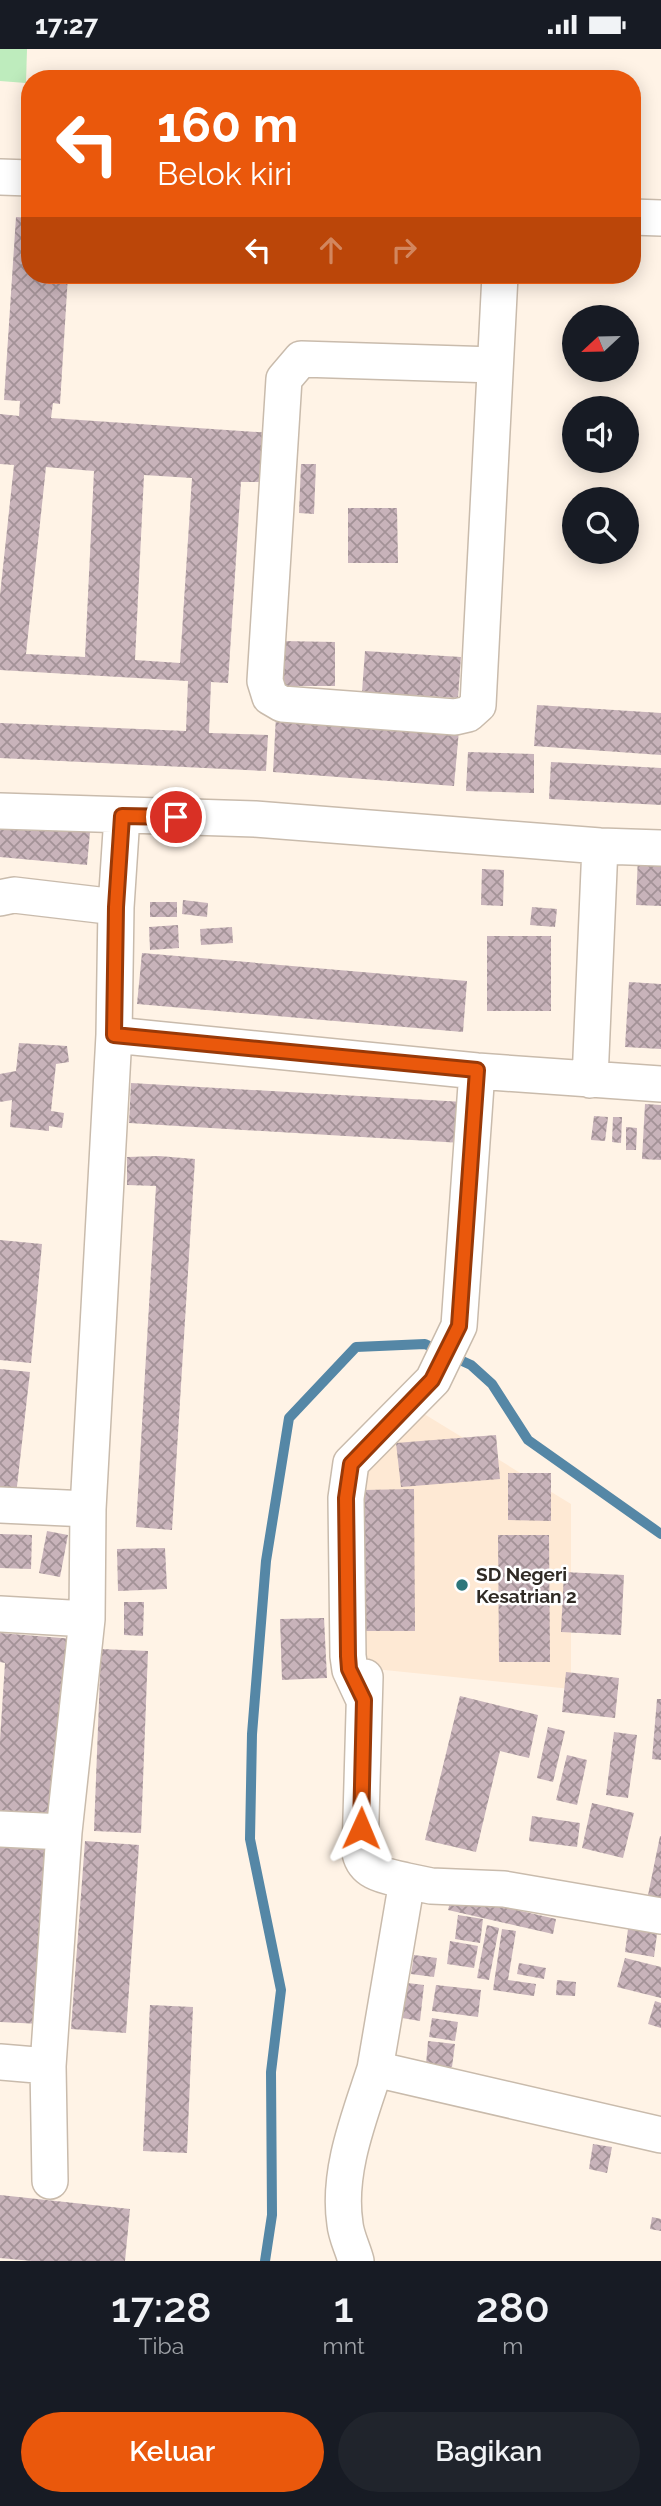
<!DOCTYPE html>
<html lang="id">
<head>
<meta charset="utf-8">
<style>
	body { margin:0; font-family:Raleway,sans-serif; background:#20242c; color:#f1f3f6; height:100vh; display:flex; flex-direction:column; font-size:26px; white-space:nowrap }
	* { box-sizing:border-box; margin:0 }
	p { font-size:23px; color:#9ea1a6 }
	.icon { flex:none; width:38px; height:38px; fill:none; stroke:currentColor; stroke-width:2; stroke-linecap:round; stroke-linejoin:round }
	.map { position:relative; height:2212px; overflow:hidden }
	.details { display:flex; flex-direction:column; background:#171b24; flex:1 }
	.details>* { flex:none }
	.guide { position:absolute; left:21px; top:21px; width:620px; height:214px; border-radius:28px; box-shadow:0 4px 18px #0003; background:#ea580c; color:#fff; overflow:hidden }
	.needle { width:46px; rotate:248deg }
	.buttons { position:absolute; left:562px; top:256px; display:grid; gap:14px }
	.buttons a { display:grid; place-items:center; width:77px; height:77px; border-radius:50%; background:#171b24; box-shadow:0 4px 18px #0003; font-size:35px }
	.pin { position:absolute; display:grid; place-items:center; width:60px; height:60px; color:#fff; margin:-30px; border:4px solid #fff; border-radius:50%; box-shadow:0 2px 7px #0007 }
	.me { position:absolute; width:77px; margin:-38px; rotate:1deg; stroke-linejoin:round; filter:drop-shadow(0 0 5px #0008) }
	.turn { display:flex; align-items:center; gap:24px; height:147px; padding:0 21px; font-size:32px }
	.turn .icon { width:91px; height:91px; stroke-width:2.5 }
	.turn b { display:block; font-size:49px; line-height:60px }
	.lanes { display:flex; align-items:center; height:66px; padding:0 21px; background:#0003; justify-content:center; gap:35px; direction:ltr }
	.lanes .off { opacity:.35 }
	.eta { display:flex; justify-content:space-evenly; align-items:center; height:119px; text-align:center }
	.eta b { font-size:42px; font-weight:600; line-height:49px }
	.cta { display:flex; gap:14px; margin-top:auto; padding:14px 21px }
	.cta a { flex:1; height:80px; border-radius:42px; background:#ea580c; color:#fff; font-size:28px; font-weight:600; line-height:80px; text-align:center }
	.cta a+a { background:#20242c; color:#f1f3f6 }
	.status { display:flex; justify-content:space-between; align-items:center; height:49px; padding:0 35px; background:#171b24; direction:ltr }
	.status svg { height:19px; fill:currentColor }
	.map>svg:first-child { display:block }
	.built { fill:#fee9d4 }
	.grass { fill:#beecbd }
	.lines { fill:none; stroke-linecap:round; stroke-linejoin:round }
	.stream { stroke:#5587a6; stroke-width:10 }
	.building { fill:url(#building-cross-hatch); fill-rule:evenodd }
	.minor-casing { stroke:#c9bbac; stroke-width:38 }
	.minor { stroke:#fff; stroke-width:35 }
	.route-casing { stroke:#983908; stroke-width:18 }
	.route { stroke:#ea580c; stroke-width:12 }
	.poi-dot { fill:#2c767b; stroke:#fff; stroke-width:2.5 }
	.labels { text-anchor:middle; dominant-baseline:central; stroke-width:5; stroke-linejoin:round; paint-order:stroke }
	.poi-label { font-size:19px; font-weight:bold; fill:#302b25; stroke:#fff; text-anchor:start }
</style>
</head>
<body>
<div class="status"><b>17:27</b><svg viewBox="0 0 49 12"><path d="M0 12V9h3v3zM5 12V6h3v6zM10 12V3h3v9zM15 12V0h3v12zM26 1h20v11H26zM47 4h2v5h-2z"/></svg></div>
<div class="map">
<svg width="661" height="2212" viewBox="0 0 661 2212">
	<defs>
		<pattern id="building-cross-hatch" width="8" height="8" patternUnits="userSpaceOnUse" patternTransform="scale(1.75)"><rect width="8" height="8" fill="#c8b3ba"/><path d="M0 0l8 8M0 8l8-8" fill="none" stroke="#a39297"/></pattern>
	</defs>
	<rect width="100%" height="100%" fill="#fff3e6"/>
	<path class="built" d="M416,1360L571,1455V1640L355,1618L352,1446L367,1411Z"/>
	<path class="grass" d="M0,0H27L26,34L0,32Z"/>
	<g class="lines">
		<path class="stream" d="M265,2212L272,2166L271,2023L281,1941L250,1790L252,1685L266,1512L289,1369L356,1298L425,1295L471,1316L492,1335L528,1391L661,1485"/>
	</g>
	<path class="building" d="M16,168L30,169V226H68L60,355L53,354L51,369L272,384L269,433H241L228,634L211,633L209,684L268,686L266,722L0,709V674L186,682L188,632L0,621V546L14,416L0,415V365L19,367L20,352L4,351ZM46,418L94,422L85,608L26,605ZM144,426L192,429L180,614L135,611Z
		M301,415H316L314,465L299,464Z
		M348,459H397L398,514H348Z
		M282,592L335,593V637H282Z
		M365,602L461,608L458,649L362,643Z
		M537,656L661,664V706L534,697Z
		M276,667L459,681L454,737L273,723Z
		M468,703L534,705V744L466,742Z
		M551,713L661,719V756L549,750Z
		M0,764L91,772L87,816L0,808Z
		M638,805L661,806V857L636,856Z
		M482,820L504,821L503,857L481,856Z
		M183,851L208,854L207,868L182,865Z
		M150,853H177V868H150Z
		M532,858L557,860L555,878L530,876Z
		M178,876L179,899L150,901L149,878Z
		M232,878L233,894L201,896L200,880Z
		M487,887H551V962H487Z
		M142,904L467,932L463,983L137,955Z
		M629,933L661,935V1000L625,998Z
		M19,994L67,997L69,1013L56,1015L51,1062L64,1064L62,1079L49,1077V1082L10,1078L12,1051L0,1053V1025L16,1022Z
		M131,1034L464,1053L462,1094L129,1074Z
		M645,1055L661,1056V1111L642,1110Z
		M594,1067L608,1068L605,1092L591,1091Z
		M613,1068H622L621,1094L612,1093Z
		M626,1078L637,1079L636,1101H626Z
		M159,1107L195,1110L172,1481L136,1478L156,1137L127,1136V1108Z
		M0,1191L42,1195L31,1314L0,1311Z
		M0,1320L30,1323L16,1446L0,1444Z
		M496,1386L500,1430L401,1438L396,1394Z
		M508,1424H551V1472L508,1471Z
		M414,1440L415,1582H364L363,1441Z
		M47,1482L68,1486L60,1528L39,1524Z
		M0,1485L32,1486L31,1520L0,1519Z
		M498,1486H549L550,1613H499Z
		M165,1499L167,1540L118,1542L117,1500Z
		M564,1523L624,1526L621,1586L561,1583Z
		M124,1553H144L143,1587L124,1586Z
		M324,1569L327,1629L282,1631L280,1570Z
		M0,1584L74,1590L60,1773L0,1769V1691L5,1614L0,1613Z
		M101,1600L148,1602L141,1784L94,1782Z
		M566,1623L619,1629L615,1669L562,1663Z
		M460,1647L538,1666L529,1709L500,1702L476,1803L425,1791Z
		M657,1650H661V1711L652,1710Z
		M548,1678L565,1682L553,1733L537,1729Z
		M614,1683L637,1686L628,1749L606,1746Z
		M567,1706L587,1711L577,1756L556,1751Z
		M592,1754L634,1764L623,1809L582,1799Z
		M532,1767L580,1774L577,1798L529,1792Z
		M660,1787H661V1858L646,1856Z
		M0,1790L51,1793L41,1975L0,1973Z
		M85,1792L139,1796L126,1984L71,1980Z
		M452,1846L556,1870L553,1885L448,1861Z
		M458,1866L483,1870L480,1894L455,1890Z
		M487,1876L499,1879L489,1931L477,1929Z
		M502,1880L516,1882L508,1931L536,1935L534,1947L493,1941Z
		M628,1880L657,1885L654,1908L625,1903Z
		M450,1892L478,1897L474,1919L447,1915Z
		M414,1906L437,1909L434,1928L411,1925Z
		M625,1909L661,1918V1949L617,1938Z
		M519,1914L546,1919L544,1930L517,1925Z
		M557,1931L576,1933L575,1947L556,1946Z
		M400,1933L424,1936L420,1972L396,1968Z
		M436,1936L481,1941L478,1968L432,1962Z
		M655,1952L661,1954V1979L648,1975Z
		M150,1956L193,1958L187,2104L143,2102Z
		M432,1969L458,1973L455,1992L429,1988Z
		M428,1992L455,1995L452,2018L426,2016Z
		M593,2095L612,2098L607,2124L589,2120Z
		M0,2146L130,2160L125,2212H32L0,2209Z
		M652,2168L661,2170V2182L650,2180Z"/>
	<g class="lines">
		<defs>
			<path id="minor" d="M0,128L30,129
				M632,168L661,169
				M495,316L301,310L284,330L265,632L270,648L282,655L455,668L468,665L478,656L500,226
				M0,762L255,770L600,797L661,799
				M0,849L14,846L116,858
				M114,986L477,1022L661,1035
				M590,1031L600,797
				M0,1456L88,1460L114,986L116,858L122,767
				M0,1565L87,1570
				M365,1628L360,1804C365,1826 388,1827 407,1832L375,2020
				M364,1651L350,1621L348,1607L346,1449L351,1414L433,1331L459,1277L477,1022
				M0,1780L64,1783
				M407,1832L431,1837L504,1840L661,1867
				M0,2013L48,2017L64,1783L87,1570L88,1460
				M48,2017L50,2132
				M356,2212C353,2200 346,2187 345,2175C337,2123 359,2069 375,2020L661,2086"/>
		</defs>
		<use href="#minor" class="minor-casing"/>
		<use href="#minor" class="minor"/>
	</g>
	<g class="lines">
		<defs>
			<path id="route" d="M176,768L122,767L116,858L114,986L477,1021L459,1277L432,1331L351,1415L346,1449L348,1607L349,1620L364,1651L361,1779"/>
		</defs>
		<use href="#route" class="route-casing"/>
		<use href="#route" class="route"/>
	</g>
	<circle class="poi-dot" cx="462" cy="1536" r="7"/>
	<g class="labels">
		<g class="poi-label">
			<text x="476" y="1525">SD Negeri<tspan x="476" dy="22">Kesatrian 2</tspan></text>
		</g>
	</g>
</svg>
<div class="buttons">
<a><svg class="needle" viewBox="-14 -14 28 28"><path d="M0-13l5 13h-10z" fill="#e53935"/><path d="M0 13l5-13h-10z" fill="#9ea1a6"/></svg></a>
<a><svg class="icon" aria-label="sound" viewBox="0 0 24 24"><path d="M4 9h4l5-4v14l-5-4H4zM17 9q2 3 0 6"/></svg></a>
<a><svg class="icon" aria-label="search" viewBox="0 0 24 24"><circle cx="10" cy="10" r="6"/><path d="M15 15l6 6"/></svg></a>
</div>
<div class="pin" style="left:176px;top:768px;background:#d93025"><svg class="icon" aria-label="arrive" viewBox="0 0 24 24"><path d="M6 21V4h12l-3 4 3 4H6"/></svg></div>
<svg class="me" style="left:361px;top:1779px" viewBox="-20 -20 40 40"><path d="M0-17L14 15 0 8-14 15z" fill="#ea580c" stroke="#fff" stroke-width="4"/></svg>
<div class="guide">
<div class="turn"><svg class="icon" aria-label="left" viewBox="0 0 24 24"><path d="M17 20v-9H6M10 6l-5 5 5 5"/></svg><div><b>160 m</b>Belok kiri</div></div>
<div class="lanes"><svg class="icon" aria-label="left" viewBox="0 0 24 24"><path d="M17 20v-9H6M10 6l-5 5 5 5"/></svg><svg class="icon off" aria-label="ahead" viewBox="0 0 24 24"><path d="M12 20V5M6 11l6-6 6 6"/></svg><svg class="icon off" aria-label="right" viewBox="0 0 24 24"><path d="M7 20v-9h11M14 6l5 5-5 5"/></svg></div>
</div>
</div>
<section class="details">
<div class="eta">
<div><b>17:28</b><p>Tiba</p></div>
<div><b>1</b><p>mnt</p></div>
<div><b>280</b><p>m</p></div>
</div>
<div class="cta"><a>Keluar</a><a>Bagikan</a></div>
</section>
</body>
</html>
